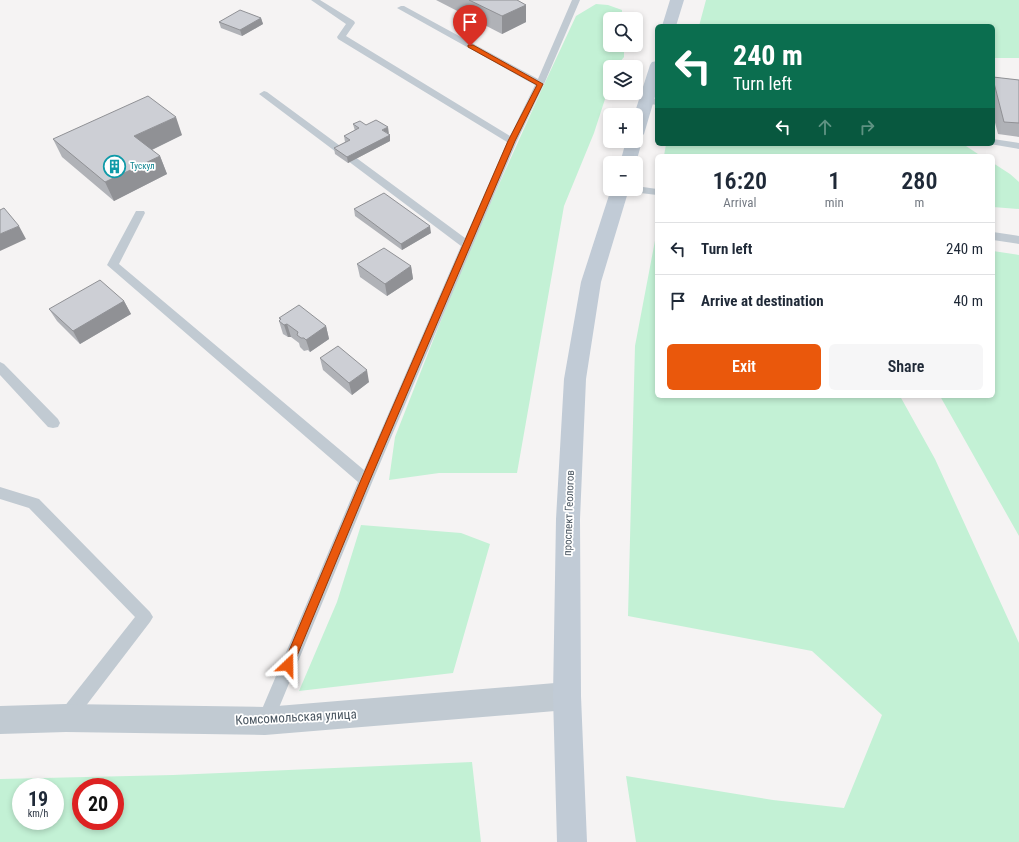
<!DOCTYPE html>
<html lang="en">
<head>
<meta charset="utf-8">
<style>
	body { margin:0; font-family:"Roboto Condensed",sans-serif; background:#f6f6f7; color:#1f2937; height:100vh; display:flex; flex-direction:column; font-size:15px; white-space:nowrap }
	* { box-sizing:border-box; margin:0 }
	p { font-size:13px; color:#747a83 }
	.icon { flex:none; width:22px; height:22px; fill:none; stroke:currentColor; stroke-width:2; stroke-linecap:round; stroke-linejoin:round }
	.map { position:relative; flex:1; overflow:hidden }
	.drawer { position:absolute; left:655px; top:154px; width:340px; height:244px; display:flex; flex-direction:column; background:#fff; border-radius:6px; box-shadow:0 2px 6px #0003 }
	.drawer>* { flex:none }
	.guide { position:absolute; left:655px; top:24px; width:340px; height:122px; border-radius:6px; box-shadow:0 2px 6px #0003; background:#0b6e4f; color:#fff; overflow:hidden }
	.controls { position:absolute; left:603px; top:12px; display:grid; gap:8px }
	.controls a { display:grid; place-items:center; width:40px; height:40px; border-radius:6px; background:#fff; box-shadow:0 2px 6px #0003; font-size:20px }
	.speed { position:absolute; left:12px; top:778px; display:flex; gap:8px; font-size:20px; font-weight:700; text-align:center }
	.speed>* { display:grid; place-content:center; width:52px; height:52px; border-radius:50%; background:#fff; box-shadow:0 2px 6px #0003; line-height:1 }
	.speed small { font-size:10px; font-weight:400 }
	.speed .limit { border:6px solid #d22; background:#fff; color:#111 }
	.pin { position:absolute; display:grid; place-items:center; width:34px; height:34px; color:#fff; margin:-41px -17px; border-radius:50% 50% 50% 0; rotate:-45deg; box-shadow:0 0 4px #0007 }
	.pin .icon { rotate:45deg }
	.me { position:absolute; width:44px; margin:-22px; rotate:23deg; stroke-linejoin:round; filter:drop-shadow(0 0 3px #0008) }
	.turn { display:flex; align-items:center; gap:14px; height:84px; padding:0 12px; font-size:18px }
	.turn .icon { width:52px; height:52px; stroke-width:2.5 }
	.turn b { display:block; font-size:28px; line-height:34px }
	.lanes { display:flex; align-items:center; height:38px; padding:0 12px; background:#0003; justify-content:center; gap:20px; direction:ltr }
	.lanes .off { opacity:.35 }
	.eta { display:flex; justify-content:space-evenly; align-items:center; height:68px; text-align:center }
	.eta b { font-size:24px; font-weight:600; line-height:28px }
	.button { display:flex; gap:8px; margin-top:auto; padding:8px 12px }
	.button a { flex:1; height:46px; border-radius:6px; background:#ea580c; color:#fff; font-size:16px; font-weight:600; line-height:46px; text-align:center }
	.button a+a { background:#f6f6f7; color:#1f2937 }
	ul { padding:0; list-style:none }
	li { display:flex; align-items:center; gap:12px; height:52px; padding:0 12px; border-top:1px solid #e0e1e3 }
	li div { flex:1 }
	li b { display:block; font-size:15px }
	li em { font-style:normal }
	.map>svg:first-child { display:block }
	.green { fill:#c3f1d5; fill-rule:evenodd }
	.lines { fill:none; stroke-linecap:round; stroke-linejoin:round }
	.service { fill:#c1cad2; fill-rule:evenodd }
	.minor { fill:#c1cad2; fill-rule:evenodd }
	.secondary { fill:#c1cbd6; fill-rule:evenodd }
	.wall { fill:#b0b2b7 }
	.shaded-wall { fill:#909195 }
	.building { fill:#cdcfd5; stroke:#909195 }
	.route { fill:#ea580c; stroke:#983908 }
	.labels { text-anchor:middle; dominant-baseline:central; stroke-width:3.5; stroke-linejoin:round; paint-order:stroke }
	.far-culture-label { font-size:9px; fill:#0d838f; stroke:#fff; text-anchor:start }
	.street-label { font-size:11px; fill:#4a5661; stroke:#fff }
	.near-street-label { font-size:13px; fill:#4a5661; stroke:#fff }
</style>
</head>
<body>
<div class="map">
<svg width="1019" height="842" viewBox="0 0 1019 842">
	<rect width="100%" height="100%" fill="#f5f3f3"/>
	<path class="green" d="M706,0H1019V58H993V26H699Z
		M596,4L608,5L622,10V19H610V45H624V57L616,67H610V77L606,96L594,133L564,206L517,473H439L389,480L395,437L464,262L541,91L576,16Z
		M666,144H963L981,156H664Z
		M993,163L1010,174L1019,182V209L993,207Z
		M657,230V396H900L935,459L1019,643V842H636L626,776L773,800L844,808L882,715L812,651L628,616L635,346Z
		M993,251L1019,255V536L940,396H993Z
		M361,525L461,533L490,544L453,673L299,691L337,602Z
		M472,762L481,842H0V779L173,775ZM21,787H55V821H21ZM81,787H115V821H81Z"/>
	<g class="lines">
		<path class="service" d="M311,0H320L354,21L355,23L346,36L510,136L535,85L397,8L401,6H404L538,79L572,0H580L544,84L517,141L373,480L271,727L265,729L259,727L257,721L358,482L107,265L136,211H144L145,213L119,264L364,470L461,246L259,94L264,91L267,92L465,238L507,142L338,39L337,37L346,24Z
			M646,98L657,99V105L643,103L641,101L643,99Z
			M993,139L1019,143V149L990,144H993Z
			M636,186L657,189V195L632,192L627,189H636Z
			M993,232L1019,236V244L993,240Z
			M0,362L4,364L58,419L60,423L58,427L53,428L48,427L0,375Z
			M0,487L39,499L150,612L153,617L150,622L72,724L66,726L60,724L58,718L60,712L135,617L29,508L0,499Z"/>
		<path class="minor" d="M567,682L577,686L581,696L577,706L567,710L265,735L66,732L0,734V706L66,704L265,707Z"/>
		<path class="secondary" d="M670,0H684L676,26H662Z
			M657,61V90L644,134L640,138L642,141L636,163H620L626,141H636V115H634L650,65L652,62Z
			M611,189H629L601,282L586,379L580,519L581,696L587,842H557L553,696L556,519L564,379L581,282Z"/>
	</g>
	<path class="wall" d="M436,0H517L526,5V22L502,34Z
		M261,18L263,24L242,36L221,28L219,22Z
		M993,77L1019,80V137L998,134L993,115Z
		M353,124L366,125L388,134L390,135V141L348,163L335,154L334,148L345,142L344,136L355,131Z
		M182,135L152,150L160,156L167,174L114,201L62,157L53,139Z
		M354,209L431,233L402,250L355,216Z
		M357,264L411,266L413,279L387,296L360,277Z
		M124,301L131,314L80,344L57,321L49,309Z
		M279,318L326,326L329,339L310,352L308,350L304,351L300,347L299,343L291,337H288L283,334L279,321L280,320Z
		M320,358L369,382L352,395L323,370Z"/>
	<path class="shaded-wall" d="M526,5V22L502,34V16Z
		M261,18L263,24L242,36L240,30Z
		M176,117L182,135L141,155L134,136Z
		M388,127L389,134L382,130Z
		M390,135V141L348,163L347,157Z
		M160,156L167,174L114,201L105,182Z
		M19,226L26,239L0,251V234Z
		M430,226L431,233L402,250L401,244Z
		M411,266L413,279L387,296L385,284Z
		M124,301L131,314L80,344L73,331Z
		M287,324L291,337H288L284,325Z
		M326,326L329,339L310,352L306,340Z
		M367,370L369,382L352,395L349,383Z"/>
	<path class="building" d="M469,0H517L526,5L502,16Z
		M240,10L261,18L240,30L219,22Z
		M993,77L1019,80V123L1004,122L993,79Z
		M148,96L176,117L134,136L160,156L105,182L53,139Z
		M376,120L388,127L382,130L390,135L347,157L334,148L350,140L344,136L359,128L353,124L360,121L366,125Z
		M384,193L430,226L401,244L354,209Z
		M4,208L19,226L0,234V210Z
		M384,248L411,266L385,284L357,264Z
		M100,280L124,301L73,331L49,309Z
		M299,305L326,326L306,340L304,338H301L297,335L298,332L287,324L284,325L279,321L281,319L279,318Z
		M338,346L367,370L349,383L320,358Z"/>
	<path class="route" d="M468,45H473L543,84L515,141L370,480L292,668L288,670L284,668L283,665L361,480L508,141L537,85L468,47Z"/>
	<defs>
		<symbol id="building-ring" viewBox="-11 -11 22 22"><circle r="9.5" fill="#fff" stroke="#0f9aa8" stroke-width="1.5"/><path d="M-4-6H4V6H1V3H-1V6H-4ZM-2.5-4.3h1.7v1.8h-1.7ZM.8-4.3h1.7v1.8H.8ZM-2.5-1h1.7V.8h-1.7ZM.8-1h1.7V.8H.8Z" fill="#0f9aa8"/></symbol>
	</defs>
	<g fill-rule="evenodd">
		<use href="#building-ring" x="102" y="154" width="25" height="25"/>
	</g>
	<g class="labels">
		<g class="far-culture-label">
			<text x="130" y="166">Тускул</text>
		</g>
		<g class="street-label">
			<text transform="translate(569 513) rotate(-88)">проспект Геологов</text>
		</g>
		<g class="near-street-label">
			<text transform="translate(296 717) rotate(-3)">Комсомольская улица</text>
		</g>
	</g>
</svg>
<div class="controls">
<a><svg class="icon" aria-label="search" viewBox="0 0 24 24"><circle cx="10" cy="10" r="6"/><path d="M15 15l6 6"/></svg></a>
<a><svg class="icon" aria-label="layers" viewBox="0 0 24 24"><path d="M12 4l9 5-9 5-9-5zM3 14l9 5 9-5"/></svg></a>
<a>+</a>
<a>−</a>
</div>
<div class="speed"><div>19<small>km/h</small></div><div class="limit">20</div></div>
<div class="pin" style="left:470px;top:46px;background:#d93025"><svg class="icon" aria-label="arrive" viewBox="0 0 24 24"><path d="M6 21V4h12l-3 4 3 4H6"/></svg></div>
<svg class="me" style="left:288px;top:665px" viewBox="-20 -20 40 40"><path d="M0-17L14 15 0 8-14 15z" fill="#ea580c" stroke="#fff" stroke-width="4"/></svg>
<div class="guide">
<div class="turn"><svg class="icon" aria-label="left" viewBox="0 0 24 24"><path d="M17 20v-9H6M10 6l-5 5 5 5"/></svg><div><b>240 m</b>Turn left</div></div>
<div class="lanes"><svg class="icon" aria-label="left" viewBox="0 0 24 24"><path d="M17 20v-9H6M10 6l-5 5 5 5"/></svg><svg class="icon off" aria-label="ahead" viewBox="0 0 24 24"><path d="M12 20V5M6 11l6-6 6 6"/></svg><svg class="icon off" aria-label="right" viewBox="0 0 24 24"><path d="M7 20v-9h11M14 6l5 5-5 5"/></svg></div>
</div>
<section class="drawer">
<div class="eta">
<div><b>16:20</b><p>Arrival</p></div>
<div><b>1</b><p>min</p></div>
<div><b>280</b><p>m</p></div>
</div>
<ul>
<li><svg class="icon" aria-label="left" viewBox="0 0 24 24"><path d="M17 20v-9H6M10 6l-5 5 5 5"/></svg><div><b>Turn left</b></div><em>240 m</em></li>
<li><svg class="icon" aria-label="arrive" viewBox="0 0 24 24"><path d="M6 21V4h12l-3 4 3 4H6"/></svg><div><b>Arrive at destination</b></div><em>40 m</em></li>
</ul>
<div class="button"><a>Exit</a><a>Share</a></div>
</section>
</div>
</body>
</html>
